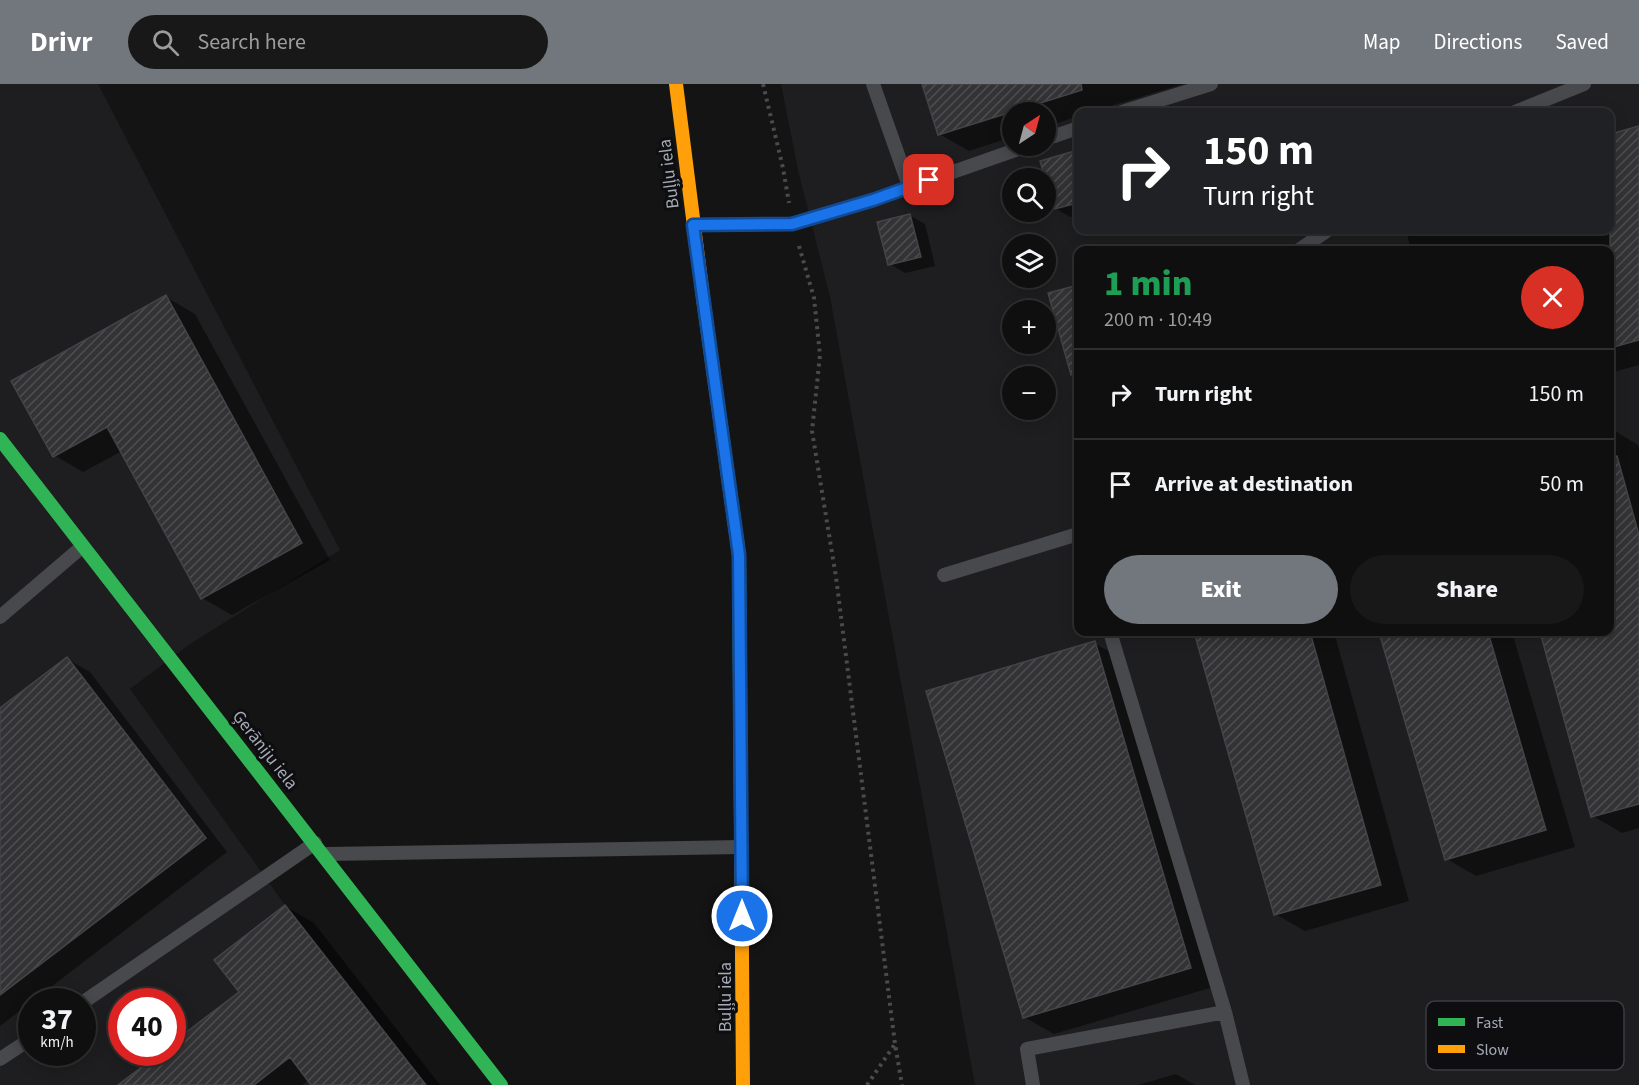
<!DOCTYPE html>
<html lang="en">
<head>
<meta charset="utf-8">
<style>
	body { margin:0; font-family:"Source Sans 3",sans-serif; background:#181818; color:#f1f3f6; height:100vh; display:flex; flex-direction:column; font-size:22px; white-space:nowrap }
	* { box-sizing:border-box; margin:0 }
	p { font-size:20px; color:#9b9c9e }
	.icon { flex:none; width:33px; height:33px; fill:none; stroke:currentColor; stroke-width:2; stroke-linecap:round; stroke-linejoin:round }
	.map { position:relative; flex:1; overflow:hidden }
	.sheet { position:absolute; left:1074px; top:162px; width:540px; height:390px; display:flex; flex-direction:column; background:#0f0f0f; border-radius:12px; box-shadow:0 3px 15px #0003,0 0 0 2px #2f2f2f }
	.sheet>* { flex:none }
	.top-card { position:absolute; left:1074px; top:24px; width:540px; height:126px; border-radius:12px; box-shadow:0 3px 15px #0003,0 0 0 2px #2f2f2f; background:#202124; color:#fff; overflow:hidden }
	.needle { width:39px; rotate:36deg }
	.fabs { position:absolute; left:1002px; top:18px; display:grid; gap:12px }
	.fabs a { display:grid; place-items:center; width:54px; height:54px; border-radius:50%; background:#0f0f0f; box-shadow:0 3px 15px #0003,0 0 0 2px #2f2f2f; font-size:30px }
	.speed { position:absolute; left:18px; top:904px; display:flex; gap:12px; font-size:30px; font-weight:700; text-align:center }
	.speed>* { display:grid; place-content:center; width:78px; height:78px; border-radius:50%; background:#0f0f0f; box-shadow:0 3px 15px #0003,0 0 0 2px #2f2f2f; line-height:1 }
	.speed small { font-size:15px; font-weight:400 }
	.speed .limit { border:9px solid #d22; background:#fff; color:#111 }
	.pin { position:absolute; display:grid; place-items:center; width:51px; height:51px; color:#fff; margin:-26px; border-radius:12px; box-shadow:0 3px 9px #0006 }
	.me { position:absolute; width:66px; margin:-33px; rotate:0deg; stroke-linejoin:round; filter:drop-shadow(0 0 4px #0008) }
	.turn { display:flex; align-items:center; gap:21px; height:126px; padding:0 30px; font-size:27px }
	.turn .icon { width:78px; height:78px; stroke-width:2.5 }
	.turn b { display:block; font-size:42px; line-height:51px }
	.round { display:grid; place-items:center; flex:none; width:63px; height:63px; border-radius:32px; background:#181818 }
	.head { display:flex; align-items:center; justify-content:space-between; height:102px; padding:0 30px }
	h1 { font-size:36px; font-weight:800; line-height:45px; color:#1e9e55 }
	.cta { display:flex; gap:12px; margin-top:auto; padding:12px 30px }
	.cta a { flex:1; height:69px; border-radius:36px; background:#72767d; color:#fff; font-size:24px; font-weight:800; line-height:69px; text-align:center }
	.cta a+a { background:#181818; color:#f1f3f6 }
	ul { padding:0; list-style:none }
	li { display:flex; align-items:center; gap:18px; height:90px; padding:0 30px; border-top:2px solid #2f2f2f }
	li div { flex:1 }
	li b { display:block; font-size:22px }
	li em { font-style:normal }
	header { display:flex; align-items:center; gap:36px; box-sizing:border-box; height:84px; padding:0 30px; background:#72767d; color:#fff }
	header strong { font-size:28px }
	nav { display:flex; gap:33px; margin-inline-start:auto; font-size:21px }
	.search { width:420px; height:54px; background:#181818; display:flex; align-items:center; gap:15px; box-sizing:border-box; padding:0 21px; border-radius:33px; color:#9b9c9e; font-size:22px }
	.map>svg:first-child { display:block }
	.built { fill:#1e1e20; fill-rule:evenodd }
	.shadow { fill:#0007 }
	.building { fill:url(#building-hatch); stroke:#434448; stroke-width:1.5 }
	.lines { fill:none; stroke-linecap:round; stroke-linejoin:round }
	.path { stroke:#4a4b4f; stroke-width:4; stroke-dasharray:3 4.5; stroke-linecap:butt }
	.lane { stroke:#48494d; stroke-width:14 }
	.fast { stroke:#30b455; stroke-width:14 }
	.slow { stroke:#ff9f0a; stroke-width:14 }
	.route-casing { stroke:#114b97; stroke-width:15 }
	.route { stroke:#1a73e8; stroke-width:10 }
	.labels { text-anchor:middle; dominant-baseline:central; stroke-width:6; stroke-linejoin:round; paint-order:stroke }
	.street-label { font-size:18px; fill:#a5abb6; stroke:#0e0e10 }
	.key { fill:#0e0e10; stroke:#3b3d42; stroke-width:1.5 }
	.key-label { font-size:16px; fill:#a5abb6 }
</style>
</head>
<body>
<header>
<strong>Drivr</strong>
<div class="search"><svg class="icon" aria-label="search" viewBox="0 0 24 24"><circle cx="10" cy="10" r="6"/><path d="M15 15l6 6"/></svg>Search here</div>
<nav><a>Map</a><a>Directions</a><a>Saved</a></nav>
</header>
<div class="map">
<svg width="1639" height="1001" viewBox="0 0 1639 1001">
	<defs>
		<pattern id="building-hatch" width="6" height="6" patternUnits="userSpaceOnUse" patternTransform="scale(1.5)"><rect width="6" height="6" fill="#333335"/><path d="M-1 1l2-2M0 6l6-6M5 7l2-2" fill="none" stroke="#4e4e50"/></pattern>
	</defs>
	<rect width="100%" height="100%" fill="#141414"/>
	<path class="built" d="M0,0H98L340,466L190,560L130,605L285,821L426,1001H0ZM32,918H82V969H32ZM122,918H172V969H122Z
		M781,0H1639V1001H975L830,213L798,86ZM1012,28H1046V62H1012ZM1078,28H1610V146H1078ZM1012,94H1046V128H1012ZM1012,160H1046V194H1012ZM1078,166H1610V548H1078ZM1012,226H1046V260H1012ZM1012,292H1046V326H1012Z"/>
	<path class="shadow" d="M924,0H1183L1091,28H1078V32L1046,43V28H1012V53L969,67L939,50Z
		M1639,43V281L1610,289V166H1411L1406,146H1610V52Z
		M1078,68V131L1070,133L1055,124L1042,78Z
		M909,131L925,140L935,182L905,189L890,180Z
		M1078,202V256L1076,257L1050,210Z
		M166,213L195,230L330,476L232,531L202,514L122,367L83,388L54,371Z
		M1610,344L1638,361L1639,363V744L1622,749L1593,732L1542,548H1610Z
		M1196,548H1334L1409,817L1305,847L1275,830Z
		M1380,548H1512L1575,763L1476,792L1447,775Z
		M1094,559L1124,576L1220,901L1054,950L1024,933Z
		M67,575L90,588L227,768L0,942V626Z
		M285,822L314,839L440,1001H313L309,996L302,1001H121L162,969H172L241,908Z
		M1176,990L1195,1001H1138Z"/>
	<path class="building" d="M922,0H1081L1082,6L938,51Z
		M1639,42V256L1610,264V50Z
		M1078,66V119L1054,125L1040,77Z
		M910,130L921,173L888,181L877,138Z
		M1078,201V290L1071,291L1048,209Z
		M166,211L302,459L201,515L107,343L53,373L11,297Z
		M1617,372L1639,451V720L1591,733L1540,548H1610V373Z
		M1194,548H1310L1381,801L1274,831Z
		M1379,548H1488L1546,746L1445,776Z
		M1095,557L1191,884L1023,934L926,607Z
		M67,573L206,754L0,911V624Z
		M285,821L426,1001H311L290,973L254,1001H118L160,969H172V959L239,908L214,876Z"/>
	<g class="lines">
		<path class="path" d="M763,0L783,84L789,119
			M799,162L814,214L820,271L812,347L836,493L895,960L902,1001
			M867,1001L895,960"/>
		<path class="lane" d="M873,0L909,102
			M1122,28L1211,0
			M1515,28L1584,0
			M1046,55L1078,44
			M693,141L792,140L873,116L1027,62
			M1299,166L1328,146
			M944,491L1078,450
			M0,533L83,462
			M1110,548L1225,928L1243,1001
			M327,770L742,763
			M82,919L315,759
			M0,975L32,954
			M1033,1001L1027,965L1225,928"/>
		<path class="fast" d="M704,221L739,471L741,739
			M0,355L501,1001"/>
		<path class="slow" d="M676,0L704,221
			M741,739L743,1001"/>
	</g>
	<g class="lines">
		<defs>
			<path id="route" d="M742,832L739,471L693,141L792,140L873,116L929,96"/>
		</defs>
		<use href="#route" class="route-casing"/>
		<use href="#route" class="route"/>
	</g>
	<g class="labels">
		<g class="street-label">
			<text transform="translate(669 90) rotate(-97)">Buļļu iela</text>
			<text transform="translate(265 666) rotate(52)">Ģerāniju iela</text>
			<text transform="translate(725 913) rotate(-90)">Buļļu iela</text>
		</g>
	</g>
	<rect x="1426" y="917" width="198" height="69" rx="9" class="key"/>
	<rect x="1438" y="934" width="27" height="8" fill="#30b455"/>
	<rect x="1438" y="961" width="27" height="8" fill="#ff9f0a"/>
	<g class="key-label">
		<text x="1476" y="944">Fast</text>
		<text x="1476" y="971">Slow</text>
	</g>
</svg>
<div class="fabs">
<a><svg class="needle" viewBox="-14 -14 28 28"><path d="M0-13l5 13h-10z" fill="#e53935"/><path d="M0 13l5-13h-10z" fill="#9b9c9e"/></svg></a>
<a><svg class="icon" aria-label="search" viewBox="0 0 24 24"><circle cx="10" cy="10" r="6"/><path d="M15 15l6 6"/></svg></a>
<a><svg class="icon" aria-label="layers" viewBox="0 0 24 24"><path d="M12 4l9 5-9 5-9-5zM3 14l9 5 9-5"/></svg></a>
<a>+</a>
<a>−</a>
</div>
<div class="speed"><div>37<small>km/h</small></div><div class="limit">40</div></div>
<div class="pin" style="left:929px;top:96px;background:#d93025"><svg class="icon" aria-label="arrive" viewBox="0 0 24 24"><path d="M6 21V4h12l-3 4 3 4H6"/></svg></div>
<svg class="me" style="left:742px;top:832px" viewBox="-20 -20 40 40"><circle r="17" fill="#1a73e8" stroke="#fff" stroke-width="3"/><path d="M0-11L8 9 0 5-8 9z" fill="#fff"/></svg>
<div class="top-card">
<div class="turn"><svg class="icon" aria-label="right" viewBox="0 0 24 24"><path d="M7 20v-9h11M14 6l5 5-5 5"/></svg><div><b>150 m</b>Turn right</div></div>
</div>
<section class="sheet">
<div class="head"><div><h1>1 min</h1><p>200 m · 10:49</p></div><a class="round" style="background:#d93025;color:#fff"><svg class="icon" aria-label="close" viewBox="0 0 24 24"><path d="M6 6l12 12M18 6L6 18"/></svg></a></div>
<ul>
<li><svg class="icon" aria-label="right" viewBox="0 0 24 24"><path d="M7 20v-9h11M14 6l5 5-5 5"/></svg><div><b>Turn right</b></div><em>150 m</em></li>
<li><svg class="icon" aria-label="arrive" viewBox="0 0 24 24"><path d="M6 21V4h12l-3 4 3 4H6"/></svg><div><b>Arrive at destination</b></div><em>50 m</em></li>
</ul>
<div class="cta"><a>Exit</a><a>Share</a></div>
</section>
</div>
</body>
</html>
